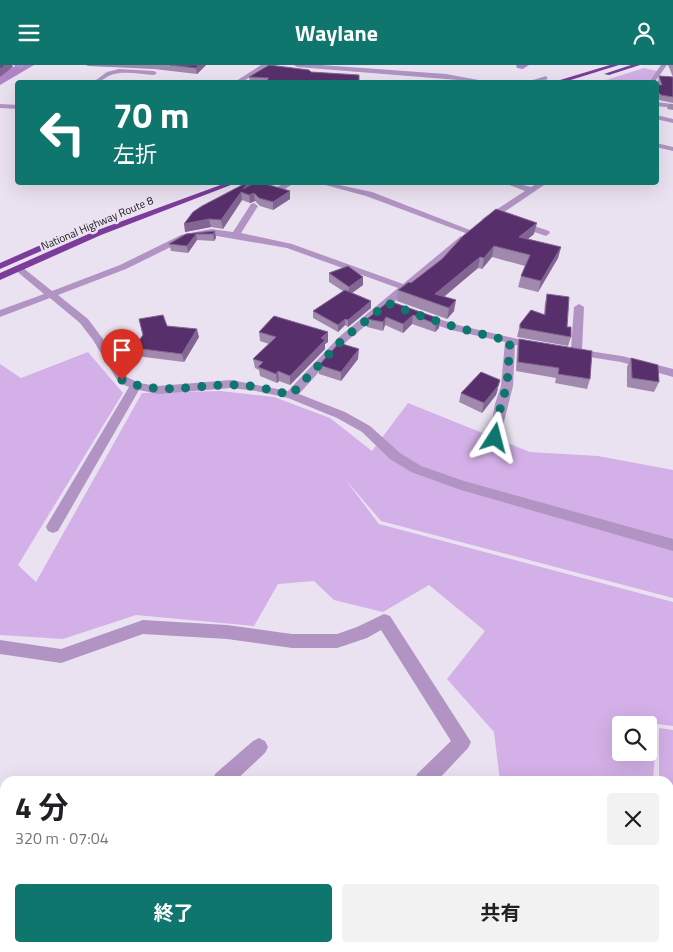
<!DOCTYPE html>
<html lang="ja">
<head>
<meta charset="utf-8">
<style>
	body { margin:0; font-family:"Titillium Web","Noto Sans JP",sans-serif; background:#f2f2f2; color:#202124; height:100vh; display:flex; flex-direction:column; font-size:19px; white-space:nowrap }
	* { box-sizing:border-box; margin:0 }
	p { font-size:16px; color:#757577 }
	.icon { flex:none; width:28px; height:28px; fill:none; stroke:currentColor; stroke-width:2; stroke-linecap:round; stroke-linejoin:round }
	.map { position:relative; flex:1; overflow:hidden }
	.side { position:absolute; left:0px; top:711px; width:674px; height:176px; display:flex; flex-direction:column; background:#fff; border-radius:15px 15px 0 0; box-shadow:0 5px 20px #0002 }
	.side>* { flex:none }
	.guide { position:absolute; left:15px; top:15px; width:644px; height:105px; border-radius:5px; box-shadow:0 5px 20px #0002; background:#0f766e; color:#fff; overflow:hidden }
	.tools { position:absolute; left:612px; top:651px; display:grid; gap:10px }
	.tools a { display:grid; place-items:center; width:45px; height:45px; border-radius:5px; background:#fff; box-shadow:0 5px 20px #0002; font-size:25px }
	.pin { position:absolute; display:grid; place-items:center; width:42px; height:42px; color:#fff; margin:-51px -21px; border-radius:50% 50% 50% 0; rotate:-45deg; box-shadow:0 0 5px #0007 }
	.pin .icon { rotate:45deg }
	.me { position:absolute; width:55px; margin:-28px; rotate:9deg; stroke-linejoin:round; filter:drop-shadow(0 0 4px #0008) }
	.turn { display:flex; align-items:center; gap:18px; height:105px; padding:0 15px; font-size:22px }
	.turn .icon { width:65px; height:65px; stroke-width:2.5 }
	.turn b { display:block; font-size:35px; line-height:42px }
	.round { display:grid; place-items:center; flex:none; width:52px; height:52px; border-radius:5px; background:#f2f2f2 }
	.headline { display:flex; align-items:center; justify-content:space-between; height:85px; padding:0 15px }
	h1 { font-size:30px; font-weight:700; line-height:38px }
	.button { display:flex; gap:10px; margin-top:auto; padding:10px 15px }
	.button a { flex:1; height:58px; border-radius:5px; background:#0f766e; color:#fff; font-size:20px; font-weight:700; line-height:58px; text-align:center }
	.button a+a { background:#f2f2f2; color:#202124 }
	header { display:flex; justify-content:space-between; align-items:center; height:65px; padding:0 15px; background:#0f766e; color:#fff; font-size:22px; font-weight:700 }
	.map>svg:first-child { display:block }
	.green { fill:#d3b0e7; fill-rule:evenodd }
	.lines { fill:none; stroke-linecap:round; stroke-linejoin:round }
	.river { fill:#af85c7; fill-rule:evenodd }
	.minor { fill:#b194c3; fill-rule:evenodd }
	.trunk { fill:#7c3c9a; fill-rule:evenodd }
	.wall { fill:#a189ae }
	.shaded-wall { fill:#836593 }
	.building { fill:#57306b; stroke:#836593 }
	.route { stroke:#0f766e; stroke-width:9; stroke-dasharray:0 16.2 }
	.labels { text-anchor:middle; dominant-baseline:central; stroke-width:5; stroke-linejoin:round; paint-order:stroke }
	.far-street-label { font-size:11px; fill:#1b181d; stroke:#ebe2f1 }
</style>
</head>
<body>
<header><svg class="icon" aria-label="menu" viewBox="0 0 24 24"><path d="M4 6h16M4 12h16M4 18h16"/></svg>Waylane<svg class="icon" aria-label="person" viewBox="0 0 24 24"><circle cx="12" cy="8" r="4"/><path d="M4 21q1-7 8-7t8 7"/></svg></header>
<div class="map">
<svg width="673" height="887" viewBox="0 0 673 887">
	<rect width="100%" height="100%" fill="#ebe2f1"/>
	<path class="green" d="M644,3L657,6L648,17L597,18Z
		M88,287L123,328L18,500L36,517L142,328L220,326L274,332L330,353L372,386L408,338L530,387L598,391L673,405V533L381,456L345,414L379,459L673,537V661L657,659L653,716H500L494,667L447,614L485,566L429,520L383,547L334,535L314,516L278,519L254,561L136,550L63,574L0,570V299L21,313ZM621,660H649V688H621Z
		M659,663L673,665V774L669,771V716H659Z
		M669,777L673,780V887H559L557,883L669,882Z"/>
	<g class="lines">
		<path class="river" d="M17,0H34L0,20V10Z
			M516,0H529L523,4L517,3Z"/>
		<path class="minor" d="M13,0H23L24,1L21,3Z
			M261,0H268L241,18H233Z
			M294,0H321L446,9L495,18L297,2Z
			M661,0H667L654,18H648Z
			M119,4L154,6L157,8L154,10C142,9 126,6 114,9C105,11 102,18 92,18L107,7Z
			M546,11L548,14L535,18H523Z
			M159,16L173,18H156Z
			M656,37L673,39V43L656,41Z
			M0,39L18,40V44L0,43Z
			M656,50L673,54V58L656,54Z
			M656,78L673,82V86L656,82Z
			M285,118H294L279,128H273V124Z
			M318,118H330L372,127L475,167L471,170L468,169L366,131Z
			M504,118H515L531,122L538,118H547L488,158H482V154L525,126Z
			M254,138L258,141L241,168L292,179L403,219L461,171H467L468,173L409,225L347,276L299,329L345,347L370,361L400,388L421,401L464,416L673,474V486L461,425L411,407L390,394L362,367L337,353L288,333L256,326L231,323L158,329L139,325L58,466L53,468L48,466L46,462L48,458L129,322L119,318L93,275L80,258L50,233L0,252V245L44,229L14,204L16,202H22L52,226L120,200L181,170L211,164L233,167L251,139ZM211,170L287,183L398,223L339,272L288,326L231,315L158,321L139,318L127,312L103,274L88,254L58,230L126,204L187,174Z
			M517,155L549,166L550,168L546,171L514,160L513,158Z
			M579,239L584,242L582,285L622,291L673,304V312L621,297L570,289L569,287L571,284L574,242Z
			M423,249L458,260L535,278L540,281L535,284L515,280L513,321L499,376H491L489,373L495,339L501,321L505,277L451,265L419,254L418,252Z
			M384,549L390,551L471,677L468,683L437,716H415L417,709L451,676L381,565L367,573L337,583H292L227,574L143,569L61,598L0,589V575L61,584L143,555L227,560L292,569H337L357,562Z
			M259,673L265,676L268,682L265,688L235,716H213L215,709L253,676Z
			M17,882H42L40,887H15Z"/>
		<path class="trunk" d="M610,0H619L561,18H550Z
			M631,0H640L609,10L604,9Z
			M226,118H236L101,170L0,215V208L95,166Z
			M61,171L65,174L64,176L0,204V198Z"/>
	</g>
	<path class="wall" d="M86,0H206L197,9L154,4L88,1Z
		M668,0H673V38L659,35L656,33V20H658V16L659,11L673,12Z
		M311,7L359,18H250L249,12Z
		M669,39H673V45L667,44Z
		M246,118H249V121L290,134L273,145L260,141L255,136L250,138L242,135L223,164L211,162L185,167Z
		M215,166L216,173L214,176L197,175L188,188L171,186L169,179L186,169Z
		M534,169L528,174L561,182L558,193L538,227L518,222L521,211L525,201L492,192L482,204L478,203L444,232L454,246L447,254L397,236L398,225L411,218L442,194Z
		M329,208L363,220L352,228L371,243L348,262L345,260L338,267L313,253V246L343,226L329,217Z
		M547,229L567,262L571,272L568,281L517,272L520,259L544,249L545,238Z
		M389,236L440,254L439,263L435,267L412,259L403,268L385,260L383,266L367,262V254Z
		M167,261L199,272L184,297L136,291L134,283Z
		M259,267L328,277L325,279V284L290,320L279,316L277,318L260,311L259,305L255,303L253,294L269,279L260,276Z
		M519,274L590,314L587,324L555,318L556,313L516,306L517,283Z
		M631,293L659,317L654,327L627,322V302Z
		M358,294L341,316L319,309V300Z
		M498,324L496,330L482,348L459,337L461,328Z"/>
	<path class="shaded-wall" d="M5,0H12L13,2L0,12V4Z
		M199,0H206L197,9L196,3Z
		M248,118H249L250,124H243Z
		M290,126V134L273,145V137Z
		M241,127L242,135L223,164L221,155Z
		M254,128L255,136L250,138L249,130Z
		M209,154L211,162L185,167L184,159Z
		M537,158L534,169L517,183L519,172Z
		M215,166L216,173L214,176L213,169Z
		M196,169L197,175L188,188L187,181Z
		M494,181L492,192L482,204L484,193Z
		M561,182L558,193L538,227L541,216Z
		M480,192L478,203L436,238L435,229Z
		M363,212V220L348,231L349,222Z
		M456,235L454,246L447,254L449,243Z
		M371,236V243L348,262V255Z
		M413,250L412,259L403,268V259Z
		M386,252L385,260L383,266V257Z
		M345,254V260L338,267V260Z
		M440,254L439,263L435,267L436,259Z
		M197,264L199,272L184,297L182,289Z
		M328,267V277L325,279V284L290,320V311L321,273Z
		M359,284L358,294L341,316V307Z
		M278,306L279,316L277,318L276,309Z
		M500,315L496,330L482,348L484,338Z"/>
	<path class="building" d="M0,0H5L0,4Z
		M170,0H199L196,3Z
		M269,0L309,5L311,7L359,10V18H264L269,13L249,12Z
		M659,11L673,12V32L661,30L656,25V20H662Z
		M246,118H248L243,124L254,118H262L290,126L273,137L259,133L254,128L249,130L241,127L221,155L209,154L184,159L193,147L202,141Z
		M496,144L537,158L519,172L561,182L541,216L521,211L530,190L494,181L484,193L480,192L435,229L456,235L449,243L398,225L409,217L411,218L442,194L463,171Z
		M215,166L213,169H196L187,181L169,179L186,169Z
		M348,201L363,212L349,222L329,208Z
		M345,225L371,236L348,255L345,254L338,260L313,246Z
		M547,229L569,232L567,262H571V272L520,263V259L531,245L545,250Z
		M389,236L440,254L436,259L413,250L403,259L386,252L383,257L367,254Z
		M163,250L167,261L197,264L182,289L134,283L143,270L139,254Z
		M274,251L328,267L321,273L325,275L290,311L278,306L276,309L258,302L263,297L253,294L276,272L259,267Z
		M519,274L592,286L590,314L558,309L559,303L518,297Z
		M339,278L359,284L341,307L319,300Z
		M631,293L658,300L659,317L632,313Z
		M481,307L500,315L498,321L484,338L461,328Z"/>
	<g class="lines">
		<path class="route" d="M122,315C158,331 193,320 230,320C250,319 271,325 291,330L343,274L388,238C427,255 468,266 510,276L507,321L501,339L495,373"/>
	</g>
	<g class="labels">
		<g class="far-street-label">
			<text transform="translate(97 158) rotate(-23)">National Highway Route 8</text>
		</g>
	</g>
</svg>
<div class="tools">
<a><svg class="icon" aria-label="search" viewBox="0 0 24 24"><circle cx="10" cy="10" r="6"/><path d="M15 15l6 6"/></svg></a>
</div>
<div class="pin" style="left:122px;top:315px;background:#d93025"><svg class="icon" aria-label="arrive" viewBox="0 0 24 24"><path d="M6 21V4h12l-3 4 3 4H6"/></svg></div>
<svg class="me" style="left:495px;top:373px" viewBox="-20 -20 40 40"><path d="M0-17L14 15 0 8-14 15z" fill="#0f766e" stroke="#fff" stroke-width="4"/></svg>
<div class="guide">
<div class="turn"><svg class="icon" aria-label="left" viewBox="0 0 24 24"><path d="M17 20v-9H6M10 6l-5 5 5 5"/></svg><div><b>70 m</b>左折</div></div>
</div>
<section class="side">
<div class="headline"><div><h1>4 分</h1><p>320 m · 07:04</p></div><a class="round"><svg class="icon" aria-label="close" viewBox="0 0 24 24"><path d="M6 6l12 12M18 6L6 18"/></svg></a></div>
<div class="button"><a>終了</a><a>共有</a></div>
</section>
</div>
</body>
</html>
